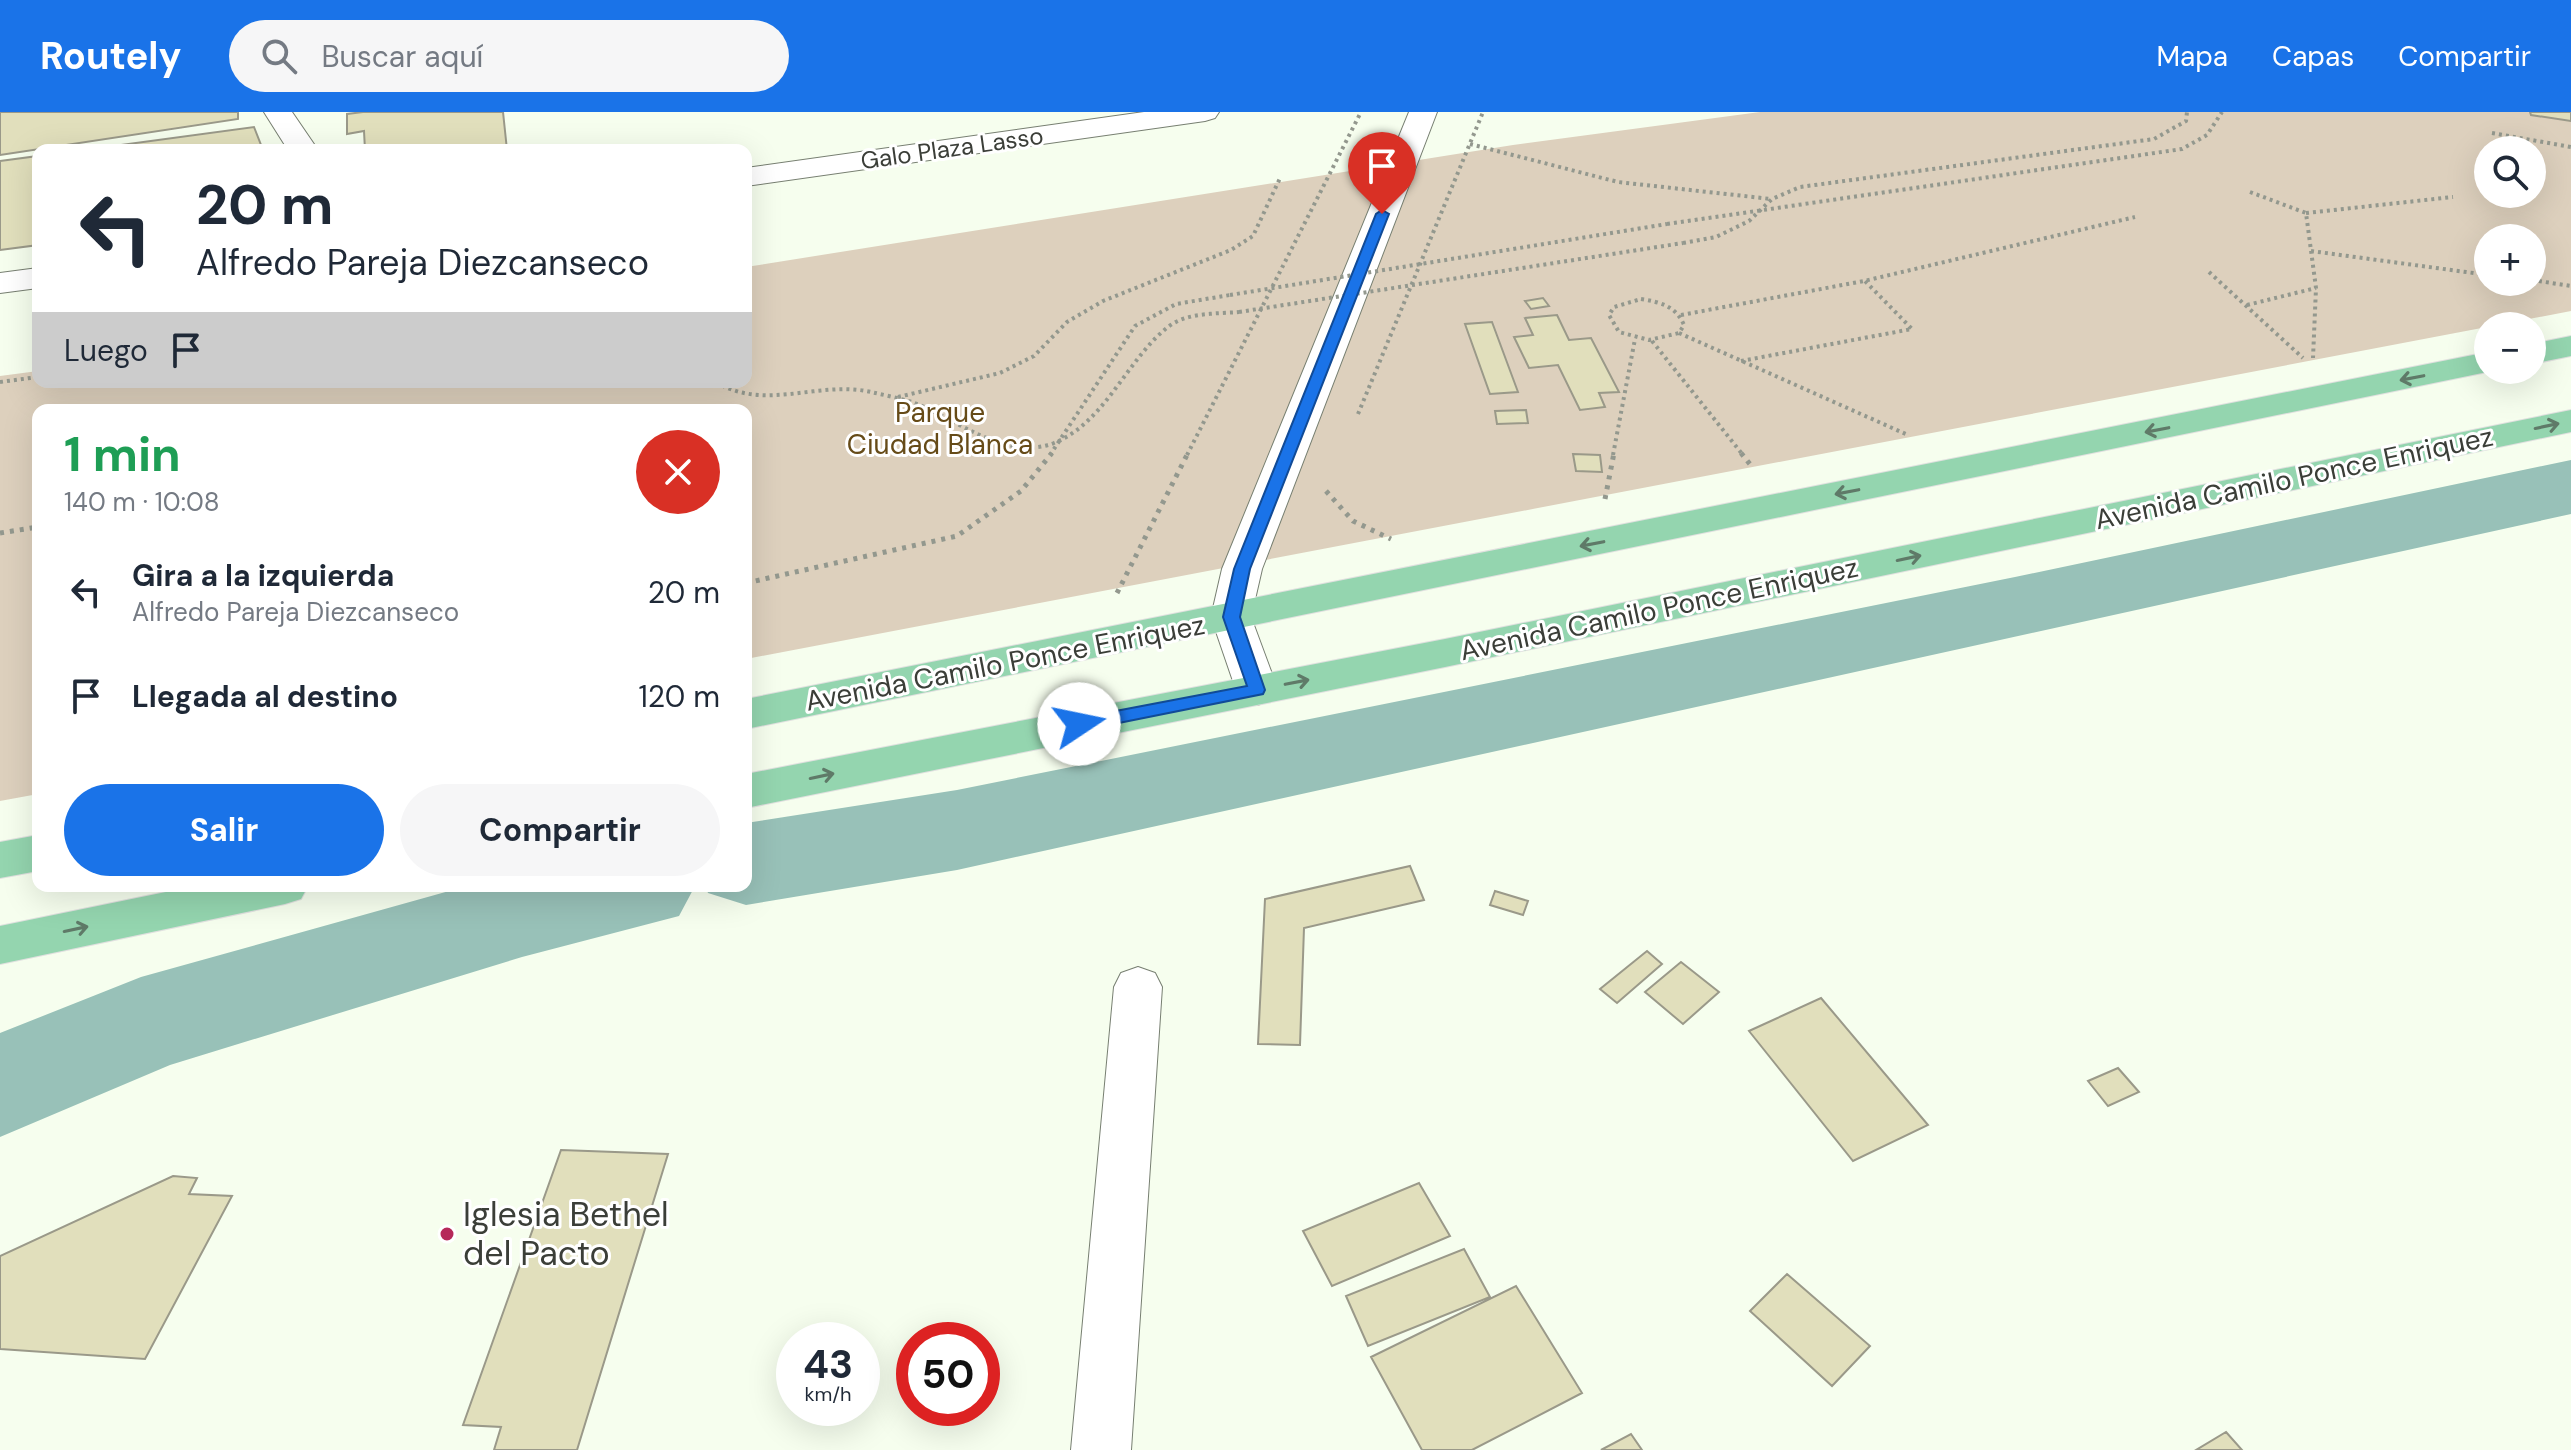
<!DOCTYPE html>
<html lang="es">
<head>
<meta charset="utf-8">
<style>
	body { margin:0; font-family:"DM Sans",sans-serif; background:#f6f6f7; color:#1f2937; height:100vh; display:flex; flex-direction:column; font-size:30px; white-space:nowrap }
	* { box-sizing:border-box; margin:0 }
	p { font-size:26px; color:#747a83 }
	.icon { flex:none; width:44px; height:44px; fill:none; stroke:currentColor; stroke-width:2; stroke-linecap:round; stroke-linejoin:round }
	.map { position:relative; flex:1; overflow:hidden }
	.details { position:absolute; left:32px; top:292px; width:720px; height:488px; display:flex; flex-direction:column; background:#fff; border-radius:16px; box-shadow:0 8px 32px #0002 }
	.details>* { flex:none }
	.top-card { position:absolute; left:32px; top:32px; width:720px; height:244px; border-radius:16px; box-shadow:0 8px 32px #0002; background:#fff; color:#1f2937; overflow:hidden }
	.controls { position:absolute; left:2474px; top:24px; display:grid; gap:16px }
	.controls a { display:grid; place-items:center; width:72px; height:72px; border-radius:50%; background:#fff; box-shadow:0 8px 32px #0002; font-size:40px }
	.speed { position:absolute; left:776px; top:1210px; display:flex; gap:16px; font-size:40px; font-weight:700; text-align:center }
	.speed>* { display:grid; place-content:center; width:104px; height:104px; border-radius:50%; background:#fff; box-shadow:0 8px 32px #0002; line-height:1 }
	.speed small { font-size:20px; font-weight:400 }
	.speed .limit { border:12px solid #d22; background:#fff; color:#111 }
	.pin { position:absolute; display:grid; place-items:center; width:68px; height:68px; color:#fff; margin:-82px -34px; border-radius:50% 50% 50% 0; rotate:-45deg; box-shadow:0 0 8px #0007 }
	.pin .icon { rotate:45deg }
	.me { position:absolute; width:88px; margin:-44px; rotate:79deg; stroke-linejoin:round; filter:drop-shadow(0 0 6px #0008) }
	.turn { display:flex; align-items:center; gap:28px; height:168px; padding:0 32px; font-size:36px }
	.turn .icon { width:104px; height:104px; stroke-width:2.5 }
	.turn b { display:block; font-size:56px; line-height:68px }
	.then { display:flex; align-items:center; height:76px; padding:0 32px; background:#0003; gap:16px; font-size:30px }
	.round { display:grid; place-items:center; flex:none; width:84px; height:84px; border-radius:42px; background:#f6f6f7 }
	.summary { display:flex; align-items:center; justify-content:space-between; height:136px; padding:0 32px }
	h1 { font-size:48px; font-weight:700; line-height:60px; color:#1e9e55 }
	.cta { display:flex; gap:16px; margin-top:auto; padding:16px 32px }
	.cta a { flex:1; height:92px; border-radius:48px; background:#1a73e8; color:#fff; font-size:32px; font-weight:700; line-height:92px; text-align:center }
	.cta a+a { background:#f6f6f7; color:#1f2937 }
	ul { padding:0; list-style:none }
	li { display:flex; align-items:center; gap:24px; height:104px; padding:0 32px }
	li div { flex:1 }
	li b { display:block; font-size:30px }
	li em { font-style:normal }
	header { display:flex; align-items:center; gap:48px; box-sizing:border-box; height:112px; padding:0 40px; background:#1a73e8; color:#fff }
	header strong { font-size:38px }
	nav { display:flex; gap:44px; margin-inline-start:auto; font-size:28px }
	.search { width:560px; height:72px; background:#f6f6f7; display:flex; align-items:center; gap:20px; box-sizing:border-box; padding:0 28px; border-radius:44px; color:#747a83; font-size:30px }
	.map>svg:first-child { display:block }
	.green { fill:#ddd0bd; fill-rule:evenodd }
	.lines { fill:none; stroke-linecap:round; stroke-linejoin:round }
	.river { fill:#98c1b8; fill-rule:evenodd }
	.building { fill:#e1dfbc; stroke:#9a9989; stroke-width:2 }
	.minor-casing { stroke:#777f71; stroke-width:2 }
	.major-casing { stroke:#e0e0df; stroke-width:2 }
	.path-far1 { stroke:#93988e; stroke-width:4; stroke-dasharray:3 4; stroke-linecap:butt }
	.path { stroke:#93988e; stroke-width:5; stroke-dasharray:4 6; stroke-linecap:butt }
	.minor { fill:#fff; fill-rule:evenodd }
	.major { fill:#94d5af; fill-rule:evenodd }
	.path-bridge { stroke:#93988e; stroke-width:4; stroke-dasharray:3 4; stroke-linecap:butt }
	.oneway { stroke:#5f7a68 }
	.route { fill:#1a73e8; stroke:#114b97; stroke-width:2 }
	.poi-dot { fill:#b62859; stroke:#fff; stroke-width:3 }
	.labels { text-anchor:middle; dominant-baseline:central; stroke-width:6; stroke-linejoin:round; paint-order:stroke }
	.far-street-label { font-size:24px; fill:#3b3e38; stroke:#fff }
	.park-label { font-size:28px; fill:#664b18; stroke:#fff }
	.street-label { font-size:28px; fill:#3b3e38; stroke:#fff }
	.near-poi-label { font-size:34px; fill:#3b3e38; stroke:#fff; text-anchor:start }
</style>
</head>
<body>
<header>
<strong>Routely</strong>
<div class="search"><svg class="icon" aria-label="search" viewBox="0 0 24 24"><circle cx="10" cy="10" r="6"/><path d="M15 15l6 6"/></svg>Buscar aquí</div>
<nav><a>Mapa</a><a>Capas</a><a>Compartir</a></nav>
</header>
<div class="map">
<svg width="2571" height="1338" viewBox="0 0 2571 1338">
	<rect width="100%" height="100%" fill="#f6feee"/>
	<path class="green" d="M1760,0H2571V199L746,547V298H38V682L0,689V264L38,259V270H746V155L1513,33ZM2488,38H2532V82H2488ZM2488,126H2532V170H2488Z"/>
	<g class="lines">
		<path class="river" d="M2571,348V402L957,758L746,793L708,781L705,774H746V711L957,678L2015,465Z
			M467,774H695L679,804L522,845L170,953L0,1025V921L141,865Z"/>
	</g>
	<path class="building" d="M0,0H238V7L0,43Z
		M363,0H503L507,38H365L364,19L347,22V2Z
		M2530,0H2571V9L2531,3Z
		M254,15L263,38H84Z
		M38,44V133L0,138V49Z
		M1543,186L1549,194L1531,197L1525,189Z
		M1557,203L1569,228L1591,226L1619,280L1599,281L1605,295L1580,298L1558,253L1529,256L1514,225L1533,223L1525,206Z
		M1492,210L1518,280L1490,282L1465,212Z
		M1526,298L1528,311L1497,312L1495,299Z
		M1573,342L1600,343L1602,360L1576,359Z
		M1410,754L1424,788L1304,816L1300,933L1258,932L1265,787Z
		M1495,779L1528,789L1523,803L1490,793Z
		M1647,839L1662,852L1617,891L1600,877Z
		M1681,850L1719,880L1683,912L1645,880Z
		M1821,886L1928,1013L1853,1049L1749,919Z
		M2118,956L2139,980L2108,994L2088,969Z
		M561,1038L668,1042L577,1338H494L501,1315L463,1313Z
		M173,1064L197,1066L189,1082L232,1084L145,1247L0,1237V1144Z
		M1419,1071L1450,1124L1332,1174L1303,1119Z
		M1464,1137L1490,1185L1368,1234L1346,1184Z
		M1787,1162L1870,1234L1832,1274L1750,1199Z
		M1516,1174L1582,1281L1472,1338H1422L1371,1245Z
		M2226,1320L2242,1338H2196Z
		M1631,1322L1642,1338H1601Z"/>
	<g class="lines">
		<defs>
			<path id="minor" d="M264,0H292L318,38H288Z
				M1144,0H1219L1215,6L1205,9L746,74V56Z
				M1409,0H1437L1262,457L1251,505L1278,578L1272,588L1257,593L1242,588L1236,578L1211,505L1222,457Z
				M38,156V176L0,181V161Z
				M1138,855L1155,861L1162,875L1131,1338H1071L1114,875L1121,861Z"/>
			<path id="major" d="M2571,224V244L2532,252V232Z
				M2488,240V258H2497L746,617V587Z
				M2571,298V320L1445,555L746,696V662L1445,527Z
				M38,723V759L0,766V730Z
				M195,774H308L301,787L285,792L0,852V814Z"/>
		</defs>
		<use href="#minor" class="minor-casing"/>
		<use href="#major" class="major-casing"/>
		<path class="path-far1" d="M2492,21L2571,35
			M1470,32L1618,70L1771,87
			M2250,80L2306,101L2316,176L2313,246
			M2306,101L2453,85
			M1667,112L2182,37L2207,23L2222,0
			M1683,131L1716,125L1749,109L1772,87L1800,75L2154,27L2186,9L2187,0
			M2311,139L2488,163
			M2209,160L2303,246
			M2532,168L2571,174
			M1641,187C1660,190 1676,194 1684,213L1679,221L1649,228L1619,220L1609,203L1614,195Z
			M2247,193L2316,176
			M1681,203L1864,169L2135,105
			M1679,221L1908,323
			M1652,229L1743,343
			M1741,249L1912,217L1865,169
			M0,270L38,265
			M716,270C765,300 819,268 871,280C884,283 899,286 912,290C956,306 1005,350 1054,331C1105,311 1127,247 1168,215C1187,200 1216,202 1239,200
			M898,285L1000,261L1034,244L1067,210L1103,189L1231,138L1253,124L1281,64
			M1358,302L1483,0
			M1050,343L1135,214L1176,192L1230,183
			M1187,343L1361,0
			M1613,343L1635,227"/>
		<path class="path" d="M1741,341L1753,356
			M1326,379L1353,409L1391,427
			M1605,387L1614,341
			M0,421L38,415
			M746,471L957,424L1021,379L1052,341
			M1117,481L1188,341"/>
		<use href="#minor" class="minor"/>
		<use href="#major" class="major"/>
		<path class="path-bridge" d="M1230,183L1667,112
			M1239,200L1683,131"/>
	</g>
	<defs><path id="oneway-shaft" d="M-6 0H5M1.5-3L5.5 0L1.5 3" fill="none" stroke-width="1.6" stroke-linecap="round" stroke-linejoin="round" transform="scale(2)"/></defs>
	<g class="oneway">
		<use href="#oneway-shaft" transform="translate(2412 266) rotate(169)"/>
		<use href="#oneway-shaft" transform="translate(2547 314) rotate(-12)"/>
		<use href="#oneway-shaft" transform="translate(2157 318) rotate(169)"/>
		<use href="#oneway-shaft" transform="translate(1847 380) rotate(169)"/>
		<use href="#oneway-shaft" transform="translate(1592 432) rotate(169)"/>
		<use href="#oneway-shaft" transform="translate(1909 446) rotate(-12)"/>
		<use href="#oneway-shaft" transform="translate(1297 570) rotate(-11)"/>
		<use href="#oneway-shaft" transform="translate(822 664) rotate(-12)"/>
		<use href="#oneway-shaft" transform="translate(76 817) rotate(-12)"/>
	</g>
	<path class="route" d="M1382,98L1389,102L1250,457L1240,505L1265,578L1263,582L1079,619L1072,617L1070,612L1079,606L1247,574L1223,505L1234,457L1376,102Z"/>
	<circle class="poi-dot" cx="447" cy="1122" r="8"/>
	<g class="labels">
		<g class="far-street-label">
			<text transform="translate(952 36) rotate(-8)">Galo Plaza Lasso</text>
		</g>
		<g class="park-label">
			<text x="940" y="300">Parque<tspan x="940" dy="32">Ciudad Blanca</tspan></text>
		</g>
		<g class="street-label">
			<text transform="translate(2294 366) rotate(-12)">Avenida Camilo Ponce Enriquez</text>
			<text transform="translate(1659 497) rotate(-12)">Avenida Camilo Ponce Enriquez</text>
			<text transform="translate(1005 551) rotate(-11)">Avenida Camilo Ponce Enriquez</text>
		</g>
		<g class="near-poi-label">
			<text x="463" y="1102">Iglesia Bethel<tspan x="463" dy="39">del Pacto</tspan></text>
		</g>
	</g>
</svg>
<div class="controls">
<a><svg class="icon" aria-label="search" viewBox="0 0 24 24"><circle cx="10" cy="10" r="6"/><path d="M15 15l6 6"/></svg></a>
<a>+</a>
<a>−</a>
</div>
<div class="speed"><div>43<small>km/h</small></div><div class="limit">50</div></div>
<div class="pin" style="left:1382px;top:102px;background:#d93025"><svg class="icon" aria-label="arrive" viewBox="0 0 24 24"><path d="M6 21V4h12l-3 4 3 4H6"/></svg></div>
<svg class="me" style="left:1079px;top:612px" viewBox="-20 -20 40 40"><circle r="19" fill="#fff"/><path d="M0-13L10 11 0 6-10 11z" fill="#1a73e8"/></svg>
<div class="top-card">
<div class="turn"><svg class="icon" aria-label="left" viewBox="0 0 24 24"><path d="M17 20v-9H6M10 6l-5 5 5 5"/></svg><div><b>20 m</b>Alfredo Pareja Diezcanseco</div></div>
<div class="then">Luego<svg class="icon" aria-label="arrive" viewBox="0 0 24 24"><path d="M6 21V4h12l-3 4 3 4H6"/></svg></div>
</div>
<section class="details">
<div class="summary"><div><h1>1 min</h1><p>140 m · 10:08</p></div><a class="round" style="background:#d93025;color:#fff"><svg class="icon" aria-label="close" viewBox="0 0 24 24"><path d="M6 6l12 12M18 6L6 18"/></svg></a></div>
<ul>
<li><svg class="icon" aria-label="left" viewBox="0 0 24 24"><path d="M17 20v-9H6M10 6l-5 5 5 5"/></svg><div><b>Gira a la izquierda</b><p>Alfredo Pareja Diezcanseco</p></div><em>20 m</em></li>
<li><svg class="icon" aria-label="arrive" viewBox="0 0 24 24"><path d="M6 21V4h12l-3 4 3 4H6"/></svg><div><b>Llegada al destino</b></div><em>120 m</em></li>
</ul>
<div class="cta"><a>Salir</a><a>Compartir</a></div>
</section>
</div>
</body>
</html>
